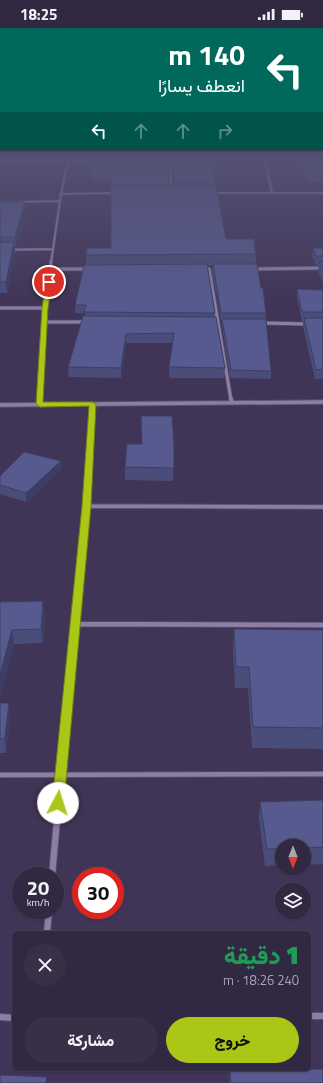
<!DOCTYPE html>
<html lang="ar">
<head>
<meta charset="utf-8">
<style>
	body { margin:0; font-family:"Titillium Web",Vazirmatn,sans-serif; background:#393048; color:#f1f3f6; direction:rtl; height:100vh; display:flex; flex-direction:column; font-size:15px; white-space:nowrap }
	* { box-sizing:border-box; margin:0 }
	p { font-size:13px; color:#a8a6b1 }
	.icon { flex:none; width:22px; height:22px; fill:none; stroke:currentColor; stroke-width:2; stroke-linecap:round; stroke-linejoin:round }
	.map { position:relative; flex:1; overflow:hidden; direction:ltr }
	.side { position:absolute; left:12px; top:903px; width:299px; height:140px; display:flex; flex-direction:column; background:#312841; border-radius:6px; box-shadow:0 1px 3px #0004,0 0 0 1px #4c445a; direction:rtl }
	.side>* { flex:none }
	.guide { position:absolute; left:0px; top:0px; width:323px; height:122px; box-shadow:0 1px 3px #0004,0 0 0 1px #4c445a; direction:rtl; background:#00695c; color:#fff; overflow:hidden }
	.needle { width:26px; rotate:180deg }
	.tools { position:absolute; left:275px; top:811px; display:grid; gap:8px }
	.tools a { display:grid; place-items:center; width:36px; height:36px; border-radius:50%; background:#312841; box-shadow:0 1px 3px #0004,0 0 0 1px #4c445a; font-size:20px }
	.speed { position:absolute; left:12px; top:839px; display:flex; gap:8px; font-size:20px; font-weight:700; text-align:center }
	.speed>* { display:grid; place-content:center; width:52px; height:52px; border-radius:50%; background:#312841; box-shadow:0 1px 3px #0004,0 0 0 1px #4c445a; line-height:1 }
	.speed small { font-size:10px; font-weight:400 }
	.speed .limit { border:6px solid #d22; background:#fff; color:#111 }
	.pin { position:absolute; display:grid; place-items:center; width:34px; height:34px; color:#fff; margin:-17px; border:2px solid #fff; border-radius:50%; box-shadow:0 1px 4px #0007 }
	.me { position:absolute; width:44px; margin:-22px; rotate:5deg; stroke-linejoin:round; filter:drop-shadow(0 0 3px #0008) }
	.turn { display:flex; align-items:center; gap:14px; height:84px; padding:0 12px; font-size:18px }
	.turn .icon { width:52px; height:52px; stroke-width:2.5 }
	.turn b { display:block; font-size:28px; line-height:34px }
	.lanes { display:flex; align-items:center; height:38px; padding:0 12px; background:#0003; justify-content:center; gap:20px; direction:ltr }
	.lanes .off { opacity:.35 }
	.round { display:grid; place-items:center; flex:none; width:42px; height:42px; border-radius:21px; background:#393048 }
	.overview { display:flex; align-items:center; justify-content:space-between; height:68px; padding:0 12px }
	h1 { font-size:24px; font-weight:800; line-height:30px; color:#1e9e55 }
	.cta { display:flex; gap:8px; margin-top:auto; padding:8px 12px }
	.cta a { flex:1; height:46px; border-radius:24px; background:#aac718; color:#111; font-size:16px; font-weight:800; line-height:46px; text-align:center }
	.cta a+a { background:#393048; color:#f1f3f6 }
	.status { display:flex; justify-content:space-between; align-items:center; height:28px; padding:0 20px; background:#312841; direction:ltr }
	.status svg { height:11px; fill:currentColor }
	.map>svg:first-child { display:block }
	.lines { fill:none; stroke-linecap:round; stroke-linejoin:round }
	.minor-far4-casing { stroke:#5c516e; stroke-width:3 }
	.minor-far3-casing { stroke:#5c516e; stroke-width:4.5 }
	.minor-far2-casing { stroke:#5c516e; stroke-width:5.5 }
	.minor-far1-casing { stroke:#5c516e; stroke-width:6 }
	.minor-casing { stroke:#5c516e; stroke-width:8 }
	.minor-far4 { stroke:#8c7fa6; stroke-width:2 }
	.minor-far3 { stroke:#8c7fa6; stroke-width:3 }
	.minor-far2 { stroke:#8c7fa6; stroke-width:3.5 }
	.minor-far1 { stroke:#8c7fa6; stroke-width:4.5 }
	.minor { stroke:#8c7fa6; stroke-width:6 }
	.wall { fill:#4a4d7a }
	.shaded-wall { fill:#3c3f63 }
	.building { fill:#565a8e; stroke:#3c3f63 }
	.route { fill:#aac718; stroke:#6e8110 }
</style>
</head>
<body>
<div class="status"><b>18:25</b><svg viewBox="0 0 49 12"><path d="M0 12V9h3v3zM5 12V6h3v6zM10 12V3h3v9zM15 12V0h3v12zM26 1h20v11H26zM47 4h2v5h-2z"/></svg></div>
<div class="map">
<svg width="323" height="1055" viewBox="0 0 323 1055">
	<rect width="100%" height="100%" fill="#413557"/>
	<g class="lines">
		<defs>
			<path id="minor-far4" d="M162,132H178
				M170,132L171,162
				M206,132L306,131
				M265,132L272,165
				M0,133H90
				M213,165H323
				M61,166L115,165
				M20,174L60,173
				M0,222L53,221
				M51,235L61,166L68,133"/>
			<path id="minor-far3" d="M51,241H89
				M209,241L231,372
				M253,241L323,240
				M0,280H45
				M45,294H86
				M263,295L308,296
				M40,372L45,280L51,234"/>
			<path id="minor-far2" d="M231,371L232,375
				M0,377L323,374
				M40,377V371
				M86,478L323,479
				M80,547L86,478L92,376"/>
			<path id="minor-far1" d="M75,596L323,597
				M0,747L323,746
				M59,770L80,546"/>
			<path id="minor" d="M52,848L59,769
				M47,905L49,882
				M309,988H323
				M0,989L14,990"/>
		</defs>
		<use href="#minor-far4" class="minor-far4-casing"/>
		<use href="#minor-far3" class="minor-far3-casing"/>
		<use href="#minor-far2" class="minor-far2-casing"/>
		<use href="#minor-far1" class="minor-far1-casing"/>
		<use href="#minor" class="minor-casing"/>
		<use href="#minor-far4" class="minor-far4"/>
		<use href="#minor-far3" class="minor-far3"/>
		<use href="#minor-far2" class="minor-far2"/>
		<use href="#minor-far1" class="minor-far1"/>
		<use href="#minor" class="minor"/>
	</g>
	<path class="wall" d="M84,128H168V158H173V128L215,153V158L226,211L256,226V236L266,285L265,291L271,343V351L230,350L222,298V292H221L212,243L213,237H207L215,285V289L225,340L224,350H169V339L173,315H126L121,350L69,349L68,339L85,288V285H75V277L86,237V227L111,220V152L93,153L86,135V130H85Z
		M300,128H323V154H307L301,134L302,129H300Z
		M0,174H25L26,184L16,219H15V224L7,265H0Z
		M313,220H323V255L318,243L319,237H316L312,228Z
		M297,261L323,262V351H315L303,299V293H302L297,270Z
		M174,416L173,453L125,452V439Z
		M61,433L62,441L26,474L0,466V448Z
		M0,574L45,587L43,615L14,616L0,668Z
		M234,601L323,602V721L252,720L248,660H235L233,621Z
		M0,675L10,689L6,725H0Z
		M323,772V836L304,837V818H282V837L265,838L259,791L260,774Z
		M230,1043L323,1055H229Z"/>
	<path class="shaded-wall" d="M25,174L26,184L16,219L15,209Z
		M14,214L15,224L7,265L6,254Z
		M126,306V315L121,350V340Z
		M61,433L62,441L26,474V465Z
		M43,573L45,587L43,615L41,601Z
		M12,602L14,616L0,668V647Z
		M9,675L10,689L6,725L5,710Z"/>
	<path class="building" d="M173,128H202L211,130L215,153H174Z
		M303,128H323V145H308Z
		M86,129H168V157H111V146L93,147Z
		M216,158L226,211H254L256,226L86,227L87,220H111V159Z
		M0,174H25L15,209H0Z
		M0,214H14L6,254H0Z
		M313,220H323V228H316Z
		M319,234H323V244Z
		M207,236L215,285L84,284L86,277H75L84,237Z
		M213,236H257L261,260H263L266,285H221Z
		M297,261L323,262V284H302Z
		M83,288L216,289L225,340L169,339L174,305L126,306L121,340L68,339Z
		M304,290H323V341L316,342Z
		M222,291H266L271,343L231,342Z
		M141,388H172L174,416V440L125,439L127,416H142Z
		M24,424L61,433L26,465L0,457V448Z
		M43,573L41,601L12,602L0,647V574Z
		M234,601L323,602V700L253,699L249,639H236Z
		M0,675H9L5,710L0,711Z
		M323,772V819L304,820V818H282V820L267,821L260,774Z
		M323,1041V1055H231L230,1043Z
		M0,1047L47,1049L46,1055H0Z"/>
	<linearGradient id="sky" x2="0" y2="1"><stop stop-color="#241d30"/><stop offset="0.47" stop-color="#545174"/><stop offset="1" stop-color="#545174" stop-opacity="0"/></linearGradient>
	<rect width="323" height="275" fill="url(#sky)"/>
	<path class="route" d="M49,252L52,254L48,280L43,374H92L96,376L91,478L64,775L62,778L58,780L54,778L52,775L82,478L89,378L40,379L36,376L42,280L46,254Z"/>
</svg>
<div class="tools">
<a><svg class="needle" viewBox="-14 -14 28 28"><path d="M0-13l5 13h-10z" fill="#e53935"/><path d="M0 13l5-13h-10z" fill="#a8a6b1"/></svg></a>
<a><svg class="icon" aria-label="layers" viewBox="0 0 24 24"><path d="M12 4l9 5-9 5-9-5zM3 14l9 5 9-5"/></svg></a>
</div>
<div class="speed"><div>20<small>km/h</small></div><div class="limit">30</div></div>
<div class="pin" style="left:49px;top:254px;background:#d93025"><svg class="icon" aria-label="arrive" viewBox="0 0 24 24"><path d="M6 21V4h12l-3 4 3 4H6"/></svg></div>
<svg class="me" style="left:58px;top:775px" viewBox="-20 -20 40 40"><circle r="19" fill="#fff"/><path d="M0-13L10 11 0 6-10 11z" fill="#aac718"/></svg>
<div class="guide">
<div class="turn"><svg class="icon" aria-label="left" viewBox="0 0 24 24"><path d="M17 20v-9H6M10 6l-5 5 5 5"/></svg><div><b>140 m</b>انعطف يسارًا</div></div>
<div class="lanes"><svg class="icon" aria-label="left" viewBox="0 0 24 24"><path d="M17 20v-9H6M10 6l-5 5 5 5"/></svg><svg class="icon off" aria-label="ahead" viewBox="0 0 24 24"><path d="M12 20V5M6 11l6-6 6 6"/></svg><svg class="icon off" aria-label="ahead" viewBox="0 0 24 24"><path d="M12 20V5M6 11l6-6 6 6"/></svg><svg class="icon off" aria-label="right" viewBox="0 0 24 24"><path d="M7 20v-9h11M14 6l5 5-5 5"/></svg></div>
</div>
<section class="side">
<div class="overview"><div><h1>1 دقيقة</h1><p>240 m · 18:26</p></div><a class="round"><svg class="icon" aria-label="close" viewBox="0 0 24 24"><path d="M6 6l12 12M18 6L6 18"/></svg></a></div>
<div class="cta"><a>خروج</a><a>مشاركة</a></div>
</section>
</div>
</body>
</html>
